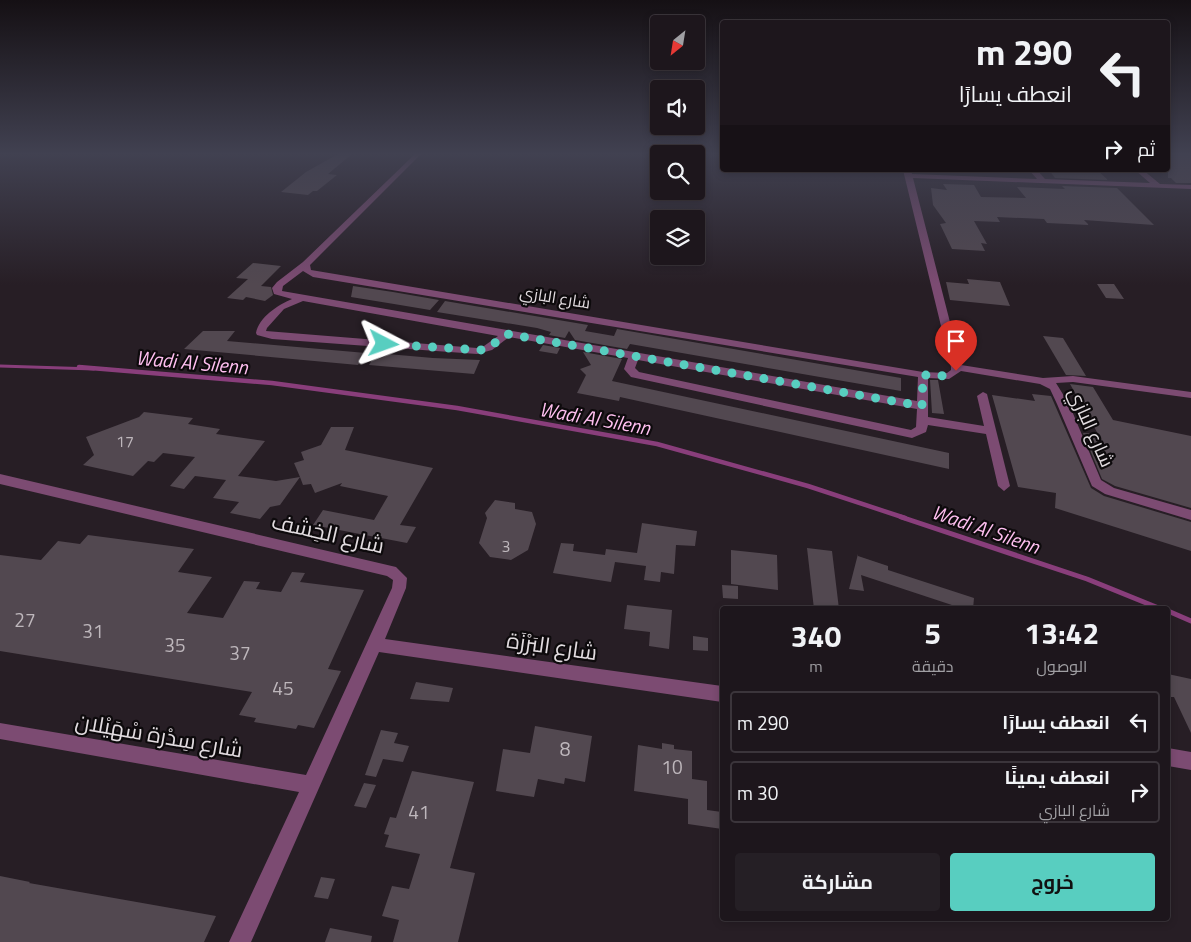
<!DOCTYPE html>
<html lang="ar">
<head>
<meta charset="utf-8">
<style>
	body { margin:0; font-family:"Titillium Web",Cairo,sans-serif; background:#251f25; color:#f1f3f6; direction:rtl; height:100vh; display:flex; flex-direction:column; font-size:19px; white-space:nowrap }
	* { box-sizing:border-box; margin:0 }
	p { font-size:16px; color:#a09fa3 }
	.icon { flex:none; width:28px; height:28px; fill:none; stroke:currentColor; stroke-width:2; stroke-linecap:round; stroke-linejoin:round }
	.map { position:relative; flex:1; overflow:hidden; direction:ltr }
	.sheet { position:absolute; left:720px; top:606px; width:450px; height:315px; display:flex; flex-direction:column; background:#1d161c; border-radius:5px; box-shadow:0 2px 8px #0003,0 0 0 1px #3b353b; direction:rtl }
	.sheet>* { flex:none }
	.banner { position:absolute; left:720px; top:20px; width:450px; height:152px; border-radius:5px; box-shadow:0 2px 8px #0003,0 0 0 1px #3b353b; direction:rtl; background:#1d161c; color:#f1f3f6; overflow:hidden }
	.needle { width:32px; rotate:210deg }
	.tools { position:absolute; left:650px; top:15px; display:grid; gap:10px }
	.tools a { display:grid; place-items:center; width:55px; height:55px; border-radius:5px; background:#1d161c; box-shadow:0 2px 8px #0003,0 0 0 1px #3b353b; font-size:25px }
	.pin { position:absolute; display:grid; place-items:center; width:42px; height:42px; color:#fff; margin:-51px -21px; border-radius:50% 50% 50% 0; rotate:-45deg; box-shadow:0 0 5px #0007 }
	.pin .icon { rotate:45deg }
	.me { position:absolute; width:55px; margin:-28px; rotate:94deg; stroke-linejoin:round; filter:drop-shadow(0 0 4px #0008) }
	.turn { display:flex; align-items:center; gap:18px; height:105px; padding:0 15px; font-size:22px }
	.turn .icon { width:65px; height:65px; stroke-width:2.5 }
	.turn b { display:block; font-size:35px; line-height:42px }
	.then { display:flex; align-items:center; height:48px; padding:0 15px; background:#0003; gap:10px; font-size:19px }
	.eta { display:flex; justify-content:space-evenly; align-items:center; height:85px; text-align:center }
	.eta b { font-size:30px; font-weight:700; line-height:35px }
	.action { display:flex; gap:10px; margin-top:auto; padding:10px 15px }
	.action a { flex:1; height:58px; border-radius:5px; background:#58cec0; color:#111; font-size:20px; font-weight:700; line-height:58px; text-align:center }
	.action a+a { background:#251f25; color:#f1f3f6 }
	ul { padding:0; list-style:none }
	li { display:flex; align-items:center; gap:15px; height:62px; margin:0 10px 8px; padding:0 5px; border:2px solid #3b353b; border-radius:5px }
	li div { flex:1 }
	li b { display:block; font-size:19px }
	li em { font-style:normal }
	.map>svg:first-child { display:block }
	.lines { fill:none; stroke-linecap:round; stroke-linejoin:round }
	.stream-far2 { stroke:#893e7b; stroke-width:3 }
	.stream-far1 { stroke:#893e7b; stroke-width:4.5 }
	.stream { stroke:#893e7b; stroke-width:5 }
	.building { fill:#524850 }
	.minor { fill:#7c4b72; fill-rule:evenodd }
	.route { stroke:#58cec0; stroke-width:9; stroke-dasharray:0 16.2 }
	.labels { text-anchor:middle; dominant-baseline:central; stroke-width:4.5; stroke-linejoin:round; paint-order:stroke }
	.far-street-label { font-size:16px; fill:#e2dce0; stroke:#0d0a0c }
	.number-label { font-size:16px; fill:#beb7bc }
	.street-label { font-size:19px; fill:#e2dce0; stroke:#0d0a0c }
	.near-number-label { font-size:19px; fill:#beb7bc }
	.water-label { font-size:20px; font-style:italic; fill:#ffbff0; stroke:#0d0a0c }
	.near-street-label { font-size:22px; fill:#e2dce0; stroke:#0d0a0c }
</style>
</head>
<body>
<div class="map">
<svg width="1191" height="942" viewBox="0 0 1191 942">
	<rect width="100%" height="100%" fill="#271e25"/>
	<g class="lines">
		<path class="stream-far2" d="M0,366L94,369"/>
		<path class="stream-far1" d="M79,367L272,383L457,408L657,444L808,486L905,518"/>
		<path class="stream" d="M901,517L1087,579L1161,609
			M1168,611L1191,621"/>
	</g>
	<path class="building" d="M338,154H352L328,174L337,175L317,191H313L308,195L281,192L306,172Z
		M1168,154H1191V183H1176L1171,178H1168Z
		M1049,170H1097L1108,180L1055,178Z
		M943,184L974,185L981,197L1026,198L1017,187L1065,189L1062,186L1117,188L1154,225L1084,220L1089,225L1047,223L1044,219L997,217L1000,222L974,221L987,244L981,243L985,251L952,249L940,224L946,223L933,205L931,188L947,190Z
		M253,263L281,266L261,286L271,287L273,295L265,301L246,297L243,300L227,298L248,279L236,278Z
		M967,279L1000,282L1010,306L950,300L946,282L969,284Z
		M1097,284H1114L1124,299L1106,298Z
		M353,286L393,292L439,300L430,310L394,304L351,297Z
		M445,301L588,325L585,331L614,336L617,329L901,378V391L630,344L627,349L575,340L569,331L565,338L549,335L551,332L537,328L437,312Z
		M203,331H235L227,341L366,353L358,365L184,349Z
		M1043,336L1063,338L1086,376L1066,375Z
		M543,345L560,348L557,354L539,351Z
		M583,352L622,359L612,381L949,453V469L620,397L619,401L577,393L586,375L580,369L591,365Z
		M376,353L433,358L480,360L474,374L369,365Z
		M930,380H938L944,414L932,413Z
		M1070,384L1093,387L1113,420L1191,436V508L1115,486L1102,479L1083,433L1098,434Z
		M1032,394L1051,396L1091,488L1104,496L1191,522V551L1055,508L1056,493L1018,487L992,395L1035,401Z
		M144,412L193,418L188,424L220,429L216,434L265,441L238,476L276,481L300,477L294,463L304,460L301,452L321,445L331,427H354L345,450L433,468L400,525L416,527L407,543L313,525L323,510L374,520L388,496L340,486L342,483L315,493L311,484L303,485L300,477L280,505L270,507L260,519L230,513L239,502L213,498L226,480L195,476L184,489L170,486L195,457L163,453L154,462L148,461L133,476L83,465L94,455L86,437L139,417Z
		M495,500L515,503V509L532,512L536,524L528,550L511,560L490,557L479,543L487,518L485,513Z
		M642,523L697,531L695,546L676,545L674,574L661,572L660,582L644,580L646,566L615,562L611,582L553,573L561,543L574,544L573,551L605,555L606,549L637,553Z
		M88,535L194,549L178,572L212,577L187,613L223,618L244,581L260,582L256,589L281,592L292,572L305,573L300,582L364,590L328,669L341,671L314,728L298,725L296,729L254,722L256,718L239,715L252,692L0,651V555L41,560L58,541L80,544Z
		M807,548L832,551L839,609H814Z
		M731,550L777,555L778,590L731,584Z
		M858,554V556L888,566V570L974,598L973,609H964L861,575L864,591L849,589Z
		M722,585L738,586V599L723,598Z
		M627,605L672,610L669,649L649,646L650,632L624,629Z
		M693,636L708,638V651L693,650Z
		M1168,674L1191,679V733L1174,697H1168Z
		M416,682L453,688L449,702L410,699Z
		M535,726L592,736L585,782L565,778L564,784L538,779L534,797L496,791L503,749L530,753Z
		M381,730L398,733L394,743L409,746L403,762L383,759L376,777L365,775Z
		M662,743L674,745V749L692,751V779L707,781V810L722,812V829L688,824V799L634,791L638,745L662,749Z
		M412,771L474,782L450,868L475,873L458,942H393L399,920L382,916L392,886L409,889L420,854L385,847L389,835L384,834L390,817L396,818Z
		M364,783L376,785L366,808L354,806Z
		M0,876L30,882L29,883L216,916L204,942H0Z
		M321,877L335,879L328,899L314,897Z
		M330,928L372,936L371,942H325Z"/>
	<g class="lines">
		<path class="minor" d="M415,154H421L310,265L311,270L923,372L947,373L951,370V367L903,170H911L912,174L1037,179L1029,170H1037L1045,179L1150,183L1135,170H1143L1160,184L1191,185V189L913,178L961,365L1043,378L1073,376L1191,392V398L1073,382L1056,383L1069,404L1101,480L1114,488L1191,510V520L1105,494L1092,486L1057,404L1050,389L1040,384L961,371L949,379L928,378V417L984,426L977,396L983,392L987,394L1010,486L1004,491L998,486L986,434L928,425L926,432L912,438L631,377L624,369L628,358L509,337L492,350L477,354L272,339L257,335L256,333C259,317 278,305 292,299L274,294L272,288L277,282L303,262ZM303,271L313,277L918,377L917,401L282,291L283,286ZM303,301L498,336L484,346L477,348L266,331L267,328L284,309ZM638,360L917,409L916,427L911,430L639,372L635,368Z
			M0,474L396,567L407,578L406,588L385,639L722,686V702L379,652L251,942H229L299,792L0,739V723L306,775L392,588L393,580L387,576L0,484Z
			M1168,748L1191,752V770L1168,766Z"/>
	</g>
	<linearGradient id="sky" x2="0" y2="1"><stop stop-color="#151014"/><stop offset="0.54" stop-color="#414151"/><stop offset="1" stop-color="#414151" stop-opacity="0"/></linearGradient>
	<rect width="1191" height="285" fill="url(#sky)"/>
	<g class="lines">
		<path class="route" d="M384,344L482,350L488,348L507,334L922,406L923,375L949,376L956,371"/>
	</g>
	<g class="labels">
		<g class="far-street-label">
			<text transform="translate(555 297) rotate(9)">شارع البازي</text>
		</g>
		<g class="number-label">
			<text x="125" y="441">17</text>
			<text x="506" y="546">3</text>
		</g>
		<g class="street-label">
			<text transform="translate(1092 427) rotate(66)">شارع البازي</text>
		</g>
		<g class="near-number-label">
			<text x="25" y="619">27</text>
			<text x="93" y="630">31</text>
			<text x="175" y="644">35</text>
			<text x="240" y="652">37</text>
			<text x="283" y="687">45</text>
			<text x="565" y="748">8</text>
			<text x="672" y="766">10</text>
			<text x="419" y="811">41</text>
		</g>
		<g class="water-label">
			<text transform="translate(192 362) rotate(5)">Wadi Al Silenn</text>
			<text transform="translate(595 418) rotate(10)">Wadi Al Silenn</text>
			<text transform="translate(986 529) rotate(19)">Wadi Al Silenn</text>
		</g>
		<g class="near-street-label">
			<text transform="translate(328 533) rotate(13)">شارع الخِشف</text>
			<text transform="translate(552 646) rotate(8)">شارع البَرْزَة</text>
			<text transform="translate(159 735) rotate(10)">شارع سِدْرة سْهَيْلان</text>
		</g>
	</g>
</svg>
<div class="tools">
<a><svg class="needle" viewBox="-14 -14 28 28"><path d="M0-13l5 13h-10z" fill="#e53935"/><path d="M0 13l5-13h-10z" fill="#a09fa3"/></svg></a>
<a><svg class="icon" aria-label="sound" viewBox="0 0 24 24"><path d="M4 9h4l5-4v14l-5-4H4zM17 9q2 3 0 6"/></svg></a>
<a><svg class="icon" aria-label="search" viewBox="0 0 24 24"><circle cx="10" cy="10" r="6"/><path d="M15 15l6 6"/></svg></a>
<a><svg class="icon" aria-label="layers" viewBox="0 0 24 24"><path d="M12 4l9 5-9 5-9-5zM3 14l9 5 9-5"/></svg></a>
</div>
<div class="pin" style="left:956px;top:371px;background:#d93025"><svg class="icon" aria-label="arrive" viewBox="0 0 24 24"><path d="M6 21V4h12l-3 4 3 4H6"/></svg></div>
<svg class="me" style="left:384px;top:344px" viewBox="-20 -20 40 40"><path d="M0-17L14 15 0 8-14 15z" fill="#58cec0" stroke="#fff" stroke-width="4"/></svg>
<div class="banner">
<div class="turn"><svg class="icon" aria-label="left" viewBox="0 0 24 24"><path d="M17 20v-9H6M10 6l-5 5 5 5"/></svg><div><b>290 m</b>انعطف يسارًا</div></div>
<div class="then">ثم<svg class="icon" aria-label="right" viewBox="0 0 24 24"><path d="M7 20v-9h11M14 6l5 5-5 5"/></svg></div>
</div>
<section class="sheet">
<div class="eta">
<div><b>13:42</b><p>الوصول</p></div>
<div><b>5</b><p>دقيقة</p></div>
<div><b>340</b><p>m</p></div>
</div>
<ul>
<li><svg class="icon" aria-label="left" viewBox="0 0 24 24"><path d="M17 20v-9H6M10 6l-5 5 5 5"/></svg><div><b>انعطف يسارًا</b></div><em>290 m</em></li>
<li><svg class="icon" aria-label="right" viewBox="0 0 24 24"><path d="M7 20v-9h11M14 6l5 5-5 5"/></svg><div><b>انعطف يمينًا</b><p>شارع البازي</p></div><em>30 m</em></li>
</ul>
<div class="action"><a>خروج</a><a>مشاركة</a></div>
</section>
</div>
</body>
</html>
